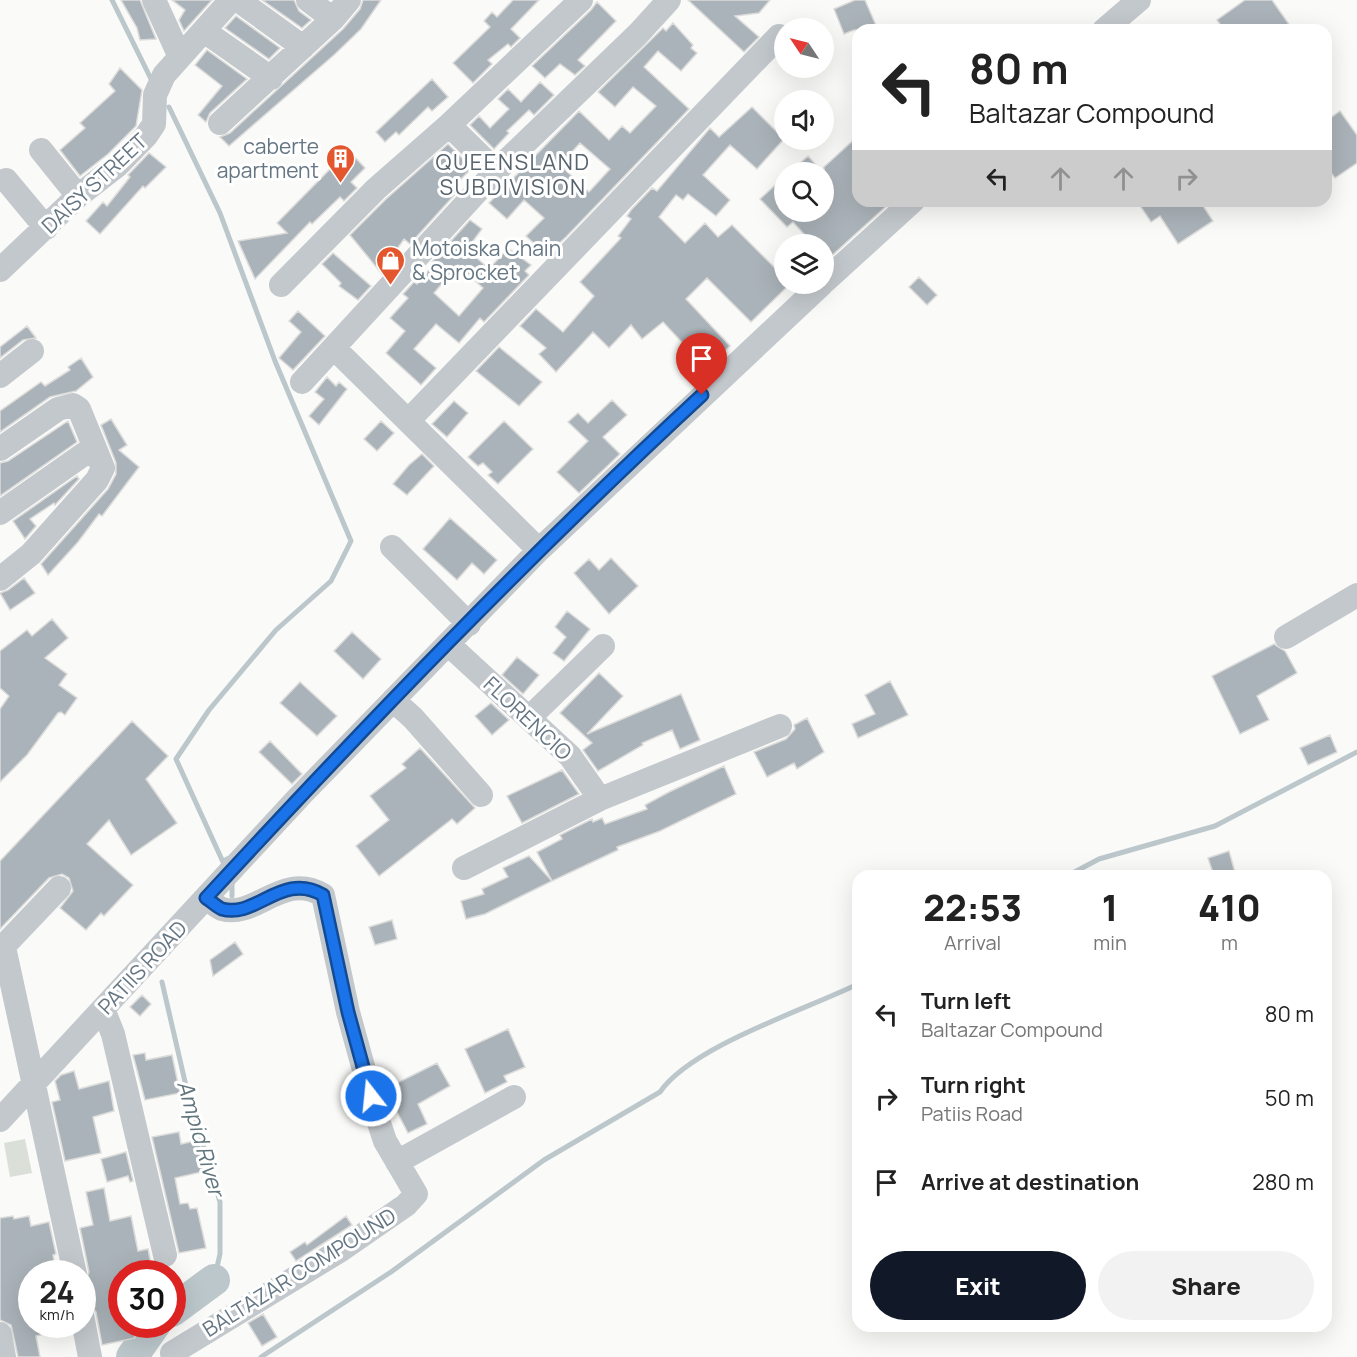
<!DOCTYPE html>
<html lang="en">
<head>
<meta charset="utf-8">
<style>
	body { margin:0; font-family:Manrope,sans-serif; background:#f2f2f2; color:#222; height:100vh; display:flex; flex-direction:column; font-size:22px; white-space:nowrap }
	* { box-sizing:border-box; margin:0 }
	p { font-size:20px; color:#767676 }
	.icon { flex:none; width:33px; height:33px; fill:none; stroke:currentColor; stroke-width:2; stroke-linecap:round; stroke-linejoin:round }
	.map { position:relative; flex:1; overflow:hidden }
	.panel { position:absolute; left:852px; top:870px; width:480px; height:462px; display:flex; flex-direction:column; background:#fff; border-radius:18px; box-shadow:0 6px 24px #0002 }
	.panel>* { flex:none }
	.banner { position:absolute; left:852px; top:24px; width:480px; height:183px; border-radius:18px; box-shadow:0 6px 24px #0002; background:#fff; color:#222; overflow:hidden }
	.needle { width:39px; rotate:305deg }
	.controls { position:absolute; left:774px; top:18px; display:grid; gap:12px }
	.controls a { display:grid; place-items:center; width:60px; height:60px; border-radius:50%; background:#fff; box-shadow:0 6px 24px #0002; font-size:30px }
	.speed { position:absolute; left:18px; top:1260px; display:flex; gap:12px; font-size:30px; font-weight:700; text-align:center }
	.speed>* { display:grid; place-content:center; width:78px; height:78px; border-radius:50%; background:#fff; box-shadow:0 6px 24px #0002; line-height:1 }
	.speed small { font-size:15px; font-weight:400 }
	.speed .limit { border:9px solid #d22; background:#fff; color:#111 }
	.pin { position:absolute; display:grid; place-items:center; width:51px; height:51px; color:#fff; margin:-62px -26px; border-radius:50% 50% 50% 0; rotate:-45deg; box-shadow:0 0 6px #0007 }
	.pin .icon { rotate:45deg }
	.me { position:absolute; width:66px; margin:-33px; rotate:344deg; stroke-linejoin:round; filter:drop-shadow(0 0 4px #0008) }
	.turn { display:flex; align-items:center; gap:21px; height:126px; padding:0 18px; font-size:27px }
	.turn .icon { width:78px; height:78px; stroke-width:2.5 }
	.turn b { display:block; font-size:42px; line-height:51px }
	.lanes { display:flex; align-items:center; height:57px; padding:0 18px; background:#0003; justify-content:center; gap:30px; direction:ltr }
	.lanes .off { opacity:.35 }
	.eta { display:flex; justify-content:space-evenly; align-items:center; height:102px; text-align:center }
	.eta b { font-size:36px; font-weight:800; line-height:42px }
	.primary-button { display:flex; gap:12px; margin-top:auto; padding:12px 18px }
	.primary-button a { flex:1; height:69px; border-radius:36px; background:#111827; color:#fff; font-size:24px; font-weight:800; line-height:69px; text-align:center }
	.primary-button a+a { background:#f2f2f2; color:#222 }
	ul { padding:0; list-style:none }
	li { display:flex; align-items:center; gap:18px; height:84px; padding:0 18px }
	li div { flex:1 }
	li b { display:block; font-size:22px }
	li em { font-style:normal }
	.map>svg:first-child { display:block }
	.green { fill:#dadfd7 }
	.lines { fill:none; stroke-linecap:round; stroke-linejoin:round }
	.stream { stroke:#bbc7cb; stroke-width:5 }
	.river { stroke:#bbc7cb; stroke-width:32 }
	.building { fill:#aab3b9; stroke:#dcdcda; stroke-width:1.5; fill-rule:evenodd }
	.minor { stroke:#c3c8cc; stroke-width:24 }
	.route-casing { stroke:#114b97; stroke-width:15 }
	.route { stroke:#1a73e8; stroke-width:10 }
	.labels { text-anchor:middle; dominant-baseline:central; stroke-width:6; stroke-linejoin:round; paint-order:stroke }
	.poi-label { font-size:21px; fill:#657683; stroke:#fff; text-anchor:end }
	.street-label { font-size:21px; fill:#657683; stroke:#fff }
	.neighbourhood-label { font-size:22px; letter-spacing:1.5px; fill:#57646e; stroke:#fff }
	.water-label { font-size:22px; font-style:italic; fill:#60757c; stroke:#fff }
</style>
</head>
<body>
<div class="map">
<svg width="1357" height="1357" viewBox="0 0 1357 1357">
	<rect width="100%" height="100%" fill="#fafaf8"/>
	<path class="green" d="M25,1139L32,1173L10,1177L4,1143Z"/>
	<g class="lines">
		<path class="stream" d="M112,0L152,81
			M169,107L220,213L275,361L351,541L331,581L276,630L209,710L176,759L223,862L227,859
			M1067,876L1099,859L1215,826L1357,752
			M232,882V896
			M162,982L186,1086L220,1202V1254L214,1280
			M261,1357L391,1272L544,1160L660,1092C692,1046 805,1010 858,984"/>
		<path class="river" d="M172,1311L214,1280
			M132,1357L155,1324"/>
	</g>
	<path class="building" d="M121,0H140L156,39L140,40L137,28Z
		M172,0H212L184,31L179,20L185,10Z
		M262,0H294L299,11L311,20L302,28Z
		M363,0H381L361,29L334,55L229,146L220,137L230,133L343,29L360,9Z
		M513,0H539L511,29L520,38L511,47L508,44L488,60L492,64L473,83L453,63L490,27L484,21L492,12L497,17Z
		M688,0H770L759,13L735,16L759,37L744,52Z
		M855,0H865L878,30H854L844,34L834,9Z
		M1245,0H1272L1293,30H1224L1217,20Z
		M597,2L616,21L578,60L585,66L575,75L560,64L545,78L532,66L591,10Z
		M236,16L280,48L269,59L225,28Z
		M673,23L693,45L691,48L697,53L681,71L658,51L644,67L689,109L566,237L554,248L550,243L542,251L526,236L544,218L524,200L507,219L489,203L579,111L609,140L622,126L630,133L656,106L633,87L615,107L598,92L663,28L666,31ZM580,143L610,169L589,192L560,165Z
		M207,50L247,79L210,113L206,122L198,115L222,86L195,65Z
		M120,68L142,90L136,126L108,154L80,176L60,150L85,128L80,123L115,91L109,84Z
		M432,79L448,97L432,111L428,107L399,135L396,132L385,142L376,132Z
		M540,82L554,95L534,115L529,110L507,131L509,133L494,149L470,125L479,116L490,128L509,109L498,99L508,89L521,102Z
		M752,107L784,139L757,169L730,145L703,175L730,200L716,216L688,194L683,200L676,195L659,217L685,243L705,223L718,237L732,225L784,277V284H790L751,322L707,278L686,299L730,346L706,368L663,322L642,339L631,325L609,348L593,332L556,372L539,354L546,348L520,326L536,309L563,332L594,296L580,282L621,238L618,236L631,219L627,216L631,210L652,188L657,191L710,128L719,137Z
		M1340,111L1357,135V163L1335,178L1326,166V121Z
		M858,136V201H892L827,260L824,257V244H813L793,222L787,227L760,199L784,177V212H824V167Z
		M448,144L472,168L454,186L458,191L410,244L404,239L388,262L391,264L382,274L350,235L386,199Z
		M149,153L166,167L145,188L143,186L100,234L86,221L103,202L107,206L130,177L128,175Z
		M351,153L365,168L351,182L357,188L344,201L340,197L312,224L310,222L255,279L238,241L287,233L277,223L334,165L337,167Z
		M808,156L822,172H790Z
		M1137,201H1200L1213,221L1178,244L1160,216L1151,222Z
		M470,220L482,229L467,249L489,269L508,248L531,265L525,271L529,275L484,322L480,318L459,343L436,324L414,349L436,368L421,385L386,353L405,331L390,318L408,298L403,294L414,282L417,284L434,264L432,262ZM458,265L483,288L459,316L434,293Z
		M333,253L371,286L358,300L339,286L341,283L322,264Z
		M919,277L937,295L927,305L909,287Z
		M298,311L325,336L293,370L279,358L301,332L289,321Z
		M27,326L36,338L23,340L0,358V347Z
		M499,347L542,382L519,406L476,371Z
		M81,358L93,377L76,391L50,397L0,432V411L41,382L45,386L70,370L68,367Z
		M327,377L336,386L339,382L347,389L319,425L309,416L324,399L315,392Z
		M612,400L627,415L603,437L620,454L579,493L557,472L588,441L568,422L578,413L588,423Z
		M454,401L468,413L447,437L432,424Z
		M111,419L127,445L119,450L139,467L102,516L99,514L78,542L48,575L41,564L108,489L116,474V463L101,425Z
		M68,421L77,442L0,496V463L8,461Z
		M381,421L394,433L377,451L364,439Z
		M504,421L533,449L498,484L488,475L492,472L483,463L478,466L468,457Z
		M422,454L434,466L407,495L393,484L409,465Z
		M77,476L79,479L55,505L54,503L30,519L36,526L25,539L13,521Z
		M450,518L497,560L484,574L472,563L457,580L423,549Z
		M611,558L638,586L609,614L574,573L589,559L599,570Z
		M24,578L35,593L10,610L0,593L8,590Z
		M567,611L590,629L564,661L553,653L566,637L555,627Z
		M52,619L68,638L45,658L67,674L59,685L77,698L65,715L61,712L58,713L27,755L0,782V709L9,696L0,688V651L27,630L32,636Z
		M352,632L381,659L363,679L334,651Z
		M1274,644L1285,651L1297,673L1257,696L1269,720L1240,734L1212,676Z
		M517,657L539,675L523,694L502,675Z
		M599,673L623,696L587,734L681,694L700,740L680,749L672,730L642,743L643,745L598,771L583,750L592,743L560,713Z
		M890,681L908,715L858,738L852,724L875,714L865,695Z
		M300,682L337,716L317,736L280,703Z
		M491,703L509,720L492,735L475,716Z
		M807,718L824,752L797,769L794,763L767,777L754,752L786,739L795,729L794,725Z
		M132,721L168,756L146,779L177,823L131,855L109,820L87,844L133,885L104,916L101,913L86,930L60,908L73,891L69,878L62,874L49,878L0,929V861Z
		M1330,735L1337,752L1308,765L1300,748Z
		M270,741L302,774L292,784L259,752Z
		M420,748L475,808L457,824L452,819L379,876L356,846L389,820L370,796L406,768L402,764Z
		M724,766L736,794L660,831L617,847L618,850L552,881L537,852L562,839L560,835L592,819L593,822L602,818L605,824L647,809L645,805L669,792Z
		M562,770L579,794L522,823L507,796Z
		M1229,851L1236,876H1214L1208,858Z
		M529,856L552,881L485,914L466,919L461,901L484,894L482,889L508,877L503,868Z
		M392,920L397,939L375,945L369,927Z
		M235,942L243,954L213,976L210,960Z
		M142,995L151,1004L140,1016L130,1007Z
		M508,1029L525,1067L504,1076L507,1082L485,1093L465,1049Z
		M145,1053L146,1060L172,1055L180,1093L145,1100L133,1055Z
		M437,1063L450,1086L418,1104L427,1124L408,1133L385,1089Z
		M74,1071L79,1089L109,1081L114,1111L93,1117L101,1153L65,1161L52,1102L60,1100L55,1081L61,1075Z
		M179,1132L181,1144L199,1140L206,1171L175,1178L180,1204L188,1203L190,1209L197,1208L206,1248L179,1253L152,1137Z
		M126,1152L133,1181L130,1182L128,1176L107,1182L101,1159Z
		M104,1188L110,1221L131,1216L138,1251L148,1249L152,1269L122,1274V1324H132L135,1338L102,1345L96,1312L89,1303L85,1284L89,1272L80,1228L93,1225L86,1192Z
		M13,1216L14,1219L29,1216L31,1226L49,1222L56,1254L53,1255L56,1274H32V1324H61L62,1330L36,1336L40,1357H18L11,1325L0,1320V1218Z
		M346,1216L352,1225L296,1261L290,1252L305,1242L307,1245Z
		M263,1314L277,1337L262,1346L248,1323Z"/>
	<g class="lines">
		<path class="minor" d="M154,0L180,57
			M238,0L303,47
			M308,0L333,19
			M1104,30L1139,0
			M204,31L271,78
			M220,123L333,19L349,0
			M41,150L78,196
			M496,171L449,125L581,0
			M6,180L46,228
			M0,270L78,196L118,165L146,136L154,124L155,95L164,75L231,0
			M824,282L913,201
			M281,285L376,189L449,125
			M335,349L539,550
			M0,376L32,351
			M302,382L496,171L638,34L669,0
			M408,421L779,36
			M0,449L58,409L73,405L79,409L103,468L97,480L31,554L0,579
			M0,513L94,447
			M392,547L469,624
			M1286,637L1357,595
			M448,644L570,756L600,799
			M393,700L413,718L481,795
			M529,718L603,646
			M464,868L600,799L780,726
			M4,947L75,1274
			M0,950L59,888
			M103,1009L113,1034L165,1255
			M0,1120L299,797L539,550L822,284
			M397,1162L514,1097
			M82,1315L90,1357
			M0,1334L4,1357
			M172,1353L341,1250L406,1205L416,1194L385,1141L377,1117L348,1012L323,895C282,871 256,919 222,909C217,907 211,901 206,898"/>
	</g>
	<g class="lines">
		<defs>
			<path id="route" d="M371,1096L348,1012L323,895C282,871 256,919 222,909C217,907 211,901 206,898C366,725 529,555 702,395"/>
		</defs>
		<use href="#route" class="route-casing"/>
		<use href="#route" class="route"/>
	</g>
	<defs>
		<symbol id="building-pin" viewBox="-11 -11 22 30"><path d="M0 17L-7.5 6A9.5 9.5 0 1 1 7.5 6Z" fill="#e4572e" stroke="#fff"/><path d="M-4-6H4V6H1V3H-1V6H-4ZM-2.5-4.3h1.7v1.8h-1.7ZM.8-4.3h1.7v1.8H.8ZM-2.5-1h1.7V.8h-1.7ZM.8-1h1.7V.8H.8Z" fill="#fff"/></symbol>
		<symbol id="shop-pin" viewBox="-11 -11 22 30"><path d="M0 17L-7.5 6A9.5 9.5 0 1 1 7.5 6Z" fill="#e4572e" stroke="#fff"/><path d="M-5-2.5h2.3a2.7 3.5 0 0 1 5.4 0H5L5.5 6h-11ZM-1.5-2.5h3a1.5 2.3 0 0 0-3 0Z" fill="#fff"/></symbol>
	</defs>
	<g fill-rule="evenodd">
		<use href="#building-pin" x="324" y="142" width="33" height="45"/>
		<use href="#shop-pin" x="374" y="244" width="33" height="45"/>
	</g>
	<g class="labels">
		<g class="poi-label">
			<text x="319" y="146">caberte<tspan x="319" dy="24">apartment</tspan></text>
			<text x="412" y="248" text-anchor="start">Motoiska Chain<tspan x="412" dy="24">&amp; Sprocket</tspan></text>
		</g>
		<g class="street-label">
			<text transform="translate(94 183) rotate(-43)">DAISY STREET</text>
			<text transform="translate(528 718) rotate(43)">FLORENCIO</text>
			<text transform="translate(142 967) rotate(-47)">PATIIS ROAD</text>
			<text transform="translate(299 1272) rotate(-32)">BALTAZAR COMPOUND</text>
		</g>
		<g class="neighbourhood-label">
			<text x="513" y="162">QUEENSLAND<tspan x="513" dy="25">SUBDIVISION</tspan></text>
		</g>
		<g class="water-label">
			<text transform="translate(201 1138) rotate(74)">Ampid River</text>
		</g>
	</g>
</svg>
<div class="controls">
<a><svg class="needle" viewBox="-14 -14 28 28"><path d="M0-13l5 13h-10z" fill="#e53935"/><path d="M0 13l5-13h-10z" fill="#767676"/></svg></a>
<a><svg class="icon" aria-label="sound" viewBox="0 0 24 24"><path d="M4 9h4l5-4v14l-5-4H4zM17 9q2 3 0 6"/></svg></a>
<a><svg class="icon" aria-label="search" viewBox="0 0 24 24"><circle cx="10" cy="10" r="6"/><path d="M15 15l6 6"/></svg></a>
<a><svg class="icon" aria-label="layers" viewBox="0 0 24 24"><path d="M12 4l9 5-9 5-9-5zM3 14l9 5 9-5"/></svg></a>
</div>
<div class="speed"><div>24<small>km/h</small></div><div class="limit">30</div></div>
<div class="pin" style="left:702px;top:395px;background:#d93025"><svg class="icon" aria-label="arrive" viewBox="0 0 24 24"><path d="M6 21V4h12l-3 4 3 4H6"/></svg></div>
<svg class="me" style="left:371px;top:1096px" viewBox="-20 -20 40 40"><circle r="17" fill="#1a73e8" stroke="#fff" stroke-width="3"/><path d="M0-11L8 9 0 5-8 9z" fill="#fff"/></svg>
<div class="banner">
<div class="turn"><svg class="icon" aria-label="left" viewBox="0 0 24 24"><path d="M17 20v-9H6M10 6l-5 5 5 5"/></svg><div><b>80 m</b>Baltazar Compound</div></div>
<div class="lanes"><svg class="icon" aria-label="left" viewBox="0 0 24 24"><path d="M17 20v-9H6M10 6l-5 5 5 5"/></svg><svg class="icon off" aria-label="ahead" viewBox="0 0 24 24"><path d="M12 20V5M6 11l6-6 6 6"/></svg><svg class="icon off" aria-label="ahead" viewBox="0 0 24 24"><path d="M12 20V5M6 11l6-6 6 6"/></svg><svg class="icon off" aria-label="right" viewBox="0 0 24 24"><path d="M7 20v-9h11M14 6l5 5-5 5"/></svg></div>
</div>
<section class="panel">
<div class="eta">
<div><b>22:53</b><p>Arrival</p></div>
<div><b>1</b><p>min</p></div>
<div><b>410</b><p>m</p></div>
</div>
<ul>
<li><svg class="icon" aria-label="left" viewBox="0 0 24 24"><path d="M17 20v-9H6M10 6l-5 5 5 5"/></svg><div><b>Turn left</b><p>Baltazar Compound</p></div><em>80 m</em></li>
<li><svg class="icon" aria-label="right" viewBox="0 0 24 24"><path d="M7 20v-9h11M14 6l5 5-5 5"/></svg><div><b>Turn right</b><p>Patiis Road</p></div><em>50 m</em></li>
<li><svg class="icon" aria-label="arrive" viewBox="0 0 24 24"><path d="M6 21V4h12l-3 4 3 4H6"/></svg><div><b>Arrive at destination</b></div><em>280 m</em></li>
</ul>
<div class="primary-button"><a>Exit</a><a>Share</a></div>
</section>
</div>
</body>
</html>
